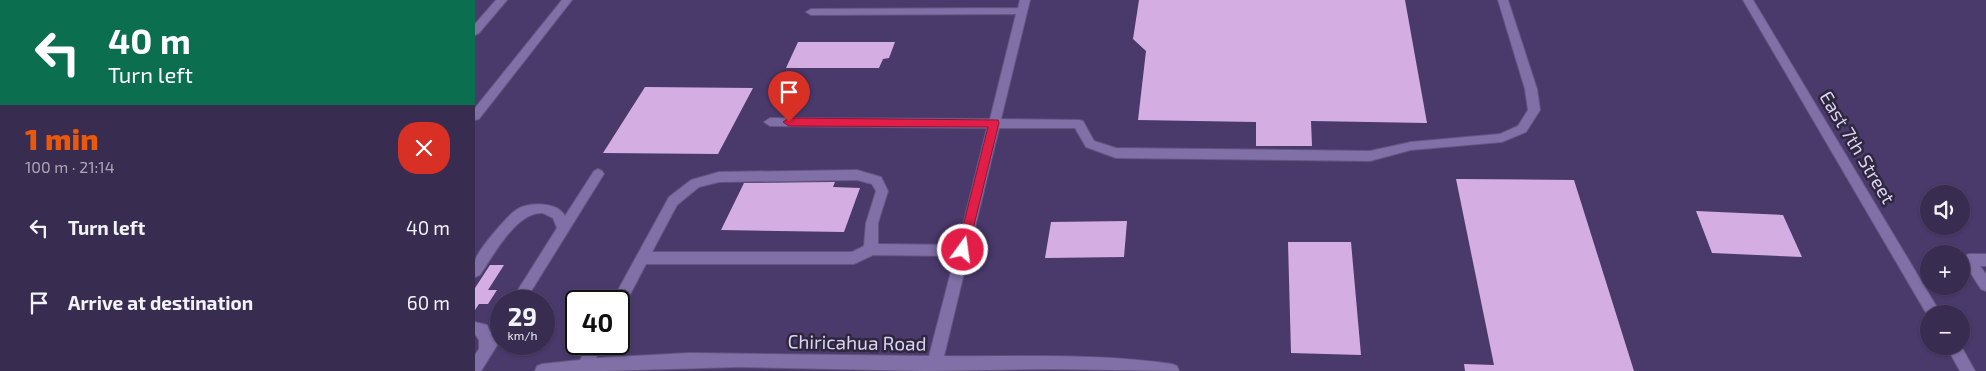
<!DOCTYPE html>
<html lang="en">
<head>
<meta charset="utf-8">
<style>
	body { margin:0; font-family:"Exo 2",sans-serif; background:#43385b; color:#f1f3f6; height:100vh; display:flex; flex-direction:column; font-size:19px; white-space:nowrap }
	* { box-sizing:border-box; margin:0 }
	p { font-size:16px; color:#aba7b7 }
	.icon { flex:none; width:28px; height:28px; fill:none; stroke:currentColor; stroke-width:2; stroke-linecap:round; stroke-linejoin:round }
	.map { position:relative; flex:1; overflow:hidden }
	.side { display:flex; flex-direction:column; background:#382c51; width:475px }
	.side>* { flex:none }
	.banner { background:#0b6e4f; color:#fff; overflow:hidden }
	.fabs { position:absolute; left:1445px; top:185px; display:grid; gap:10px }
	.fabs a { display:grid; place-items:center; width:50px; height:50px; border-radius:50%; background:#382c51; box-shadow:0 1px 4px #0004,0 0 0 1px #524868; font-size:25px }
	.speed { position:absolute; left:15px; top:290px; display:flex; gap:10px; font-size:25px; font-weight:700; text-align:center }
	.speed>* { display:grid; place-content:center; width:65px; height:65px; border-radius:50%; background:#382c51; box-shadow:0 1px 4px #0004,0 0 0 1px #524868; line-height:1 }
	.speed small { font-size:12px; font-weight:400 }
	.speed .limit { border:2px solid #111; border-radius:8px; background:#fff; color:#111 }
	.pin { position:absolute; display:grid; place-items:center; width:42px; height:42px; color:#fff; margin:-51px -21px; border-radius:50% 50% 50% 0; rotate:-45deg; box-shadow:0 0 5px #0007 }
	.pin .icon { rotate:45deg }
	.me { position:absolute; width:55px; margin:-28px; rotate:14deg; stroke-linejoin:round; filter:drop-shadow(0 0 4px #0008) }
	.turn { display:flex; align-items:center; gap:18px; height:105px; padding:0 25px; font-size:22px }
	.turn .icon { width:65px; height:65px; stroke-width:2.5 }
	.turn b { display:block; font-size:35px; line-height:42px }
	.round { display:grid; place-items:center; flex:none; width:52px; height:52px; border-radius:20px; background:#43385b }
	.summary { display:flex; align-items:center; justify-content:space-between; height:85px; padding:0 25px }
	h1 { font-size:30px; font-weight:800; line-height:38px; color:#ea580c }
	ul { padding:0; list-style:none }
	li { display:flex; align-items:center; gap:15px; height:75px; padding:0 25px }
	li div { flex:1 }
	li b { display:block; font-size:19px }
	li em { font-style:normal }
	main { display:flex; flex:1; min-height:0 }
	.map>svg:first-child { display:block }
	.building { fill:#d4aee2 }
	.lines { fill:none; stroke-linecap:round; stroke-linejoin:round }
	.minor-casing { stroke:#645680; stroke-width:2 }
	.minor { fill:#8070a7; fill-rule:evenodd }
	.route { fill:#e11d48; stroke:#92132f }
	.labels { text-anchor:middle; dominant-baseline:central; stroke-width:5; stroke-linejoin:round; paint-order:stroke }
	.street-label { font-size:19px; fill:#dad3f1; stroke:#2e273e }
</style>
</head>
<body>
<main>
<section class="side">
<div class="banner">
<div class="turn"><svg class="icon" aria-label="left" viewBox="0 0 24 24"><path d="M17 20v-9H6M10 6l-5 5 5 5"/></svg><div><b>40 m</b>Turn left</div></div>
</div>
<div class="summary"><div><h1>1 min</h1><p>100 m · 21:14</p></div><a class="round" style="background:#d93025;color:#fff"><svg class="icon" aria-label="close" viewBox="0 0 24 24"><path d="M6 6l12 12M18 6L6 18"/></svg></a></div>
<ul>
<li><svg class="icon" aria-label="left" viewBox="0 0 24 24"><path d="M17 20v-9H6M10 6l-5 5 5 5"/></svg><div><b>Turn left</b></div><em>40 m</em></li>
<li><svg class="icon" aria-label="arrive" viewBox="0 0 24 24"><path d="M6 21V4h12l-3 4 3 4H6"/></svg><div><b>Arrive at destination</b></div><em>60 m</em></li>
</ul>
</section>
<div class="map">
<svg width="1511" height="371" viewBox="0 0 1511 371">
	<rect width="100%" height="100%" fill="#4a3a6c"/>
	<path class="building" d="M664,0H930L952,123L836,121L837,146H781V122L663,120L671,51L658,39Z
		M323,42H420L414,58L408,59L404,68H311Z
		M170,87L278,88L243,154L128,153Z
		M981,179L1099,180L1159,371H990L989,364L1019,365Z
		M360,182L358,187L385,188L369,232L246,230L269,183Z
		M1221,211L1308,215L1327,257L1237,253Z
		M652,221L649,257L570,258L576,222Z
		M813,242H876L886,355L816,353Z
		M15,265H29L13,290H22L13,304H4L0,310V288Z"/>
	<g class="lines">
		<defs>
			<path id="minor" d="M21,0H32L4,33L0,35V24Z
				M87,0H97L4,119L0,120V108Z
				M545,0H555L526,119L604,120L608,121L619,141L641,148L895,151L936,142L1025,134L1043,126L1053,110L1050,89L1023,0H1033L1062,89L1065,110L1051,132L1027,142L936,150L895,161L641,158L611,147L600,128H524L469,356C545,357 621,353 697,364L702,366L704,371L578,369L451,371L263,367L128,371H60L62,366L67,364L105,360L114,344H128L121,358L214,353L454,356L480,256L398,255L379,264H171L149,306L144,308V301H137L194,197L216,180L244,172L382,170L406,177L413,191L403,223V244L483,245L512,128L295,126L289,122L295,118L515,119L541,14L336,15L331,12L336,9L543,8ZM382,180L397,184L401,191L391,223L389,246L377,252H177L202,205L224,187L244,182Z
				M1268,0H1278L1466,314H1454V318Z
				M123,169L127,171L129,174L127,177L50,301H36L82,228L78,218C75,217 71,214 67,213C41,212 18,256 5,275L0,277C0,272 0,266 0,261C2,251 32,216 41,210C53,202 82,201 90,216L119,171Z
				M1494,254H1511V266H1505L1511,274V291L1506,289L1487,260L1489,256Z
				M26,321V339L6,371H0V355L4,349V340L0,334V322L12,325L15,332L21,323Z
				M1471,346H1486L1500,371H1485Z"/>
		</defs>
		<use href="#minor" class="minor-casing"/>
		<use href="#minor" class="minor"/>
	</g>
	<path class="route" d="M314,118L523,120L524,123L492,254H483L482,250L513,127L314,126L308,122Z"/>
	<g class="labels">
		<g class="street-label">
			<text transform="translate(1383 147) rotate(59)">East 7th Street</text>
			<text transform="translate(382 342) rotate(1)">Chiricahua Road</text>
		</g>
	</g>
</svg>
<div class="fabs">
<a><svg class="icon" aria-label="sound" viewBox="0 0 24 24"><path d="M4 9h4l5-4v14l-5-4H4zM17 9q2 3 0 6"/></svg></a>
<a>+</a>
<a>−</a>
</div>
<div class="speed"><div>29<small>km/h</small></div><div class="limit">40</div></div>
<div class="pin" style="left:314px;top:122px;background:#d93025"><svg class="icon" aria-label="arrive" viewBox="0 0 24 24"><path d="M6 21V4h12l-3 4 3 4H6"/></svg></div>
<svg class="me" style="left:488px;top:250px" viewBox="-20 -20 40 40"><circle r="17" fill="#e11d48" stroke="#fff" stroke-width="3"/><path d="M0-11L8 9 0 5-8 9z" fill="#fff"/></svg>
</div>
</main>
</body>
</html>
